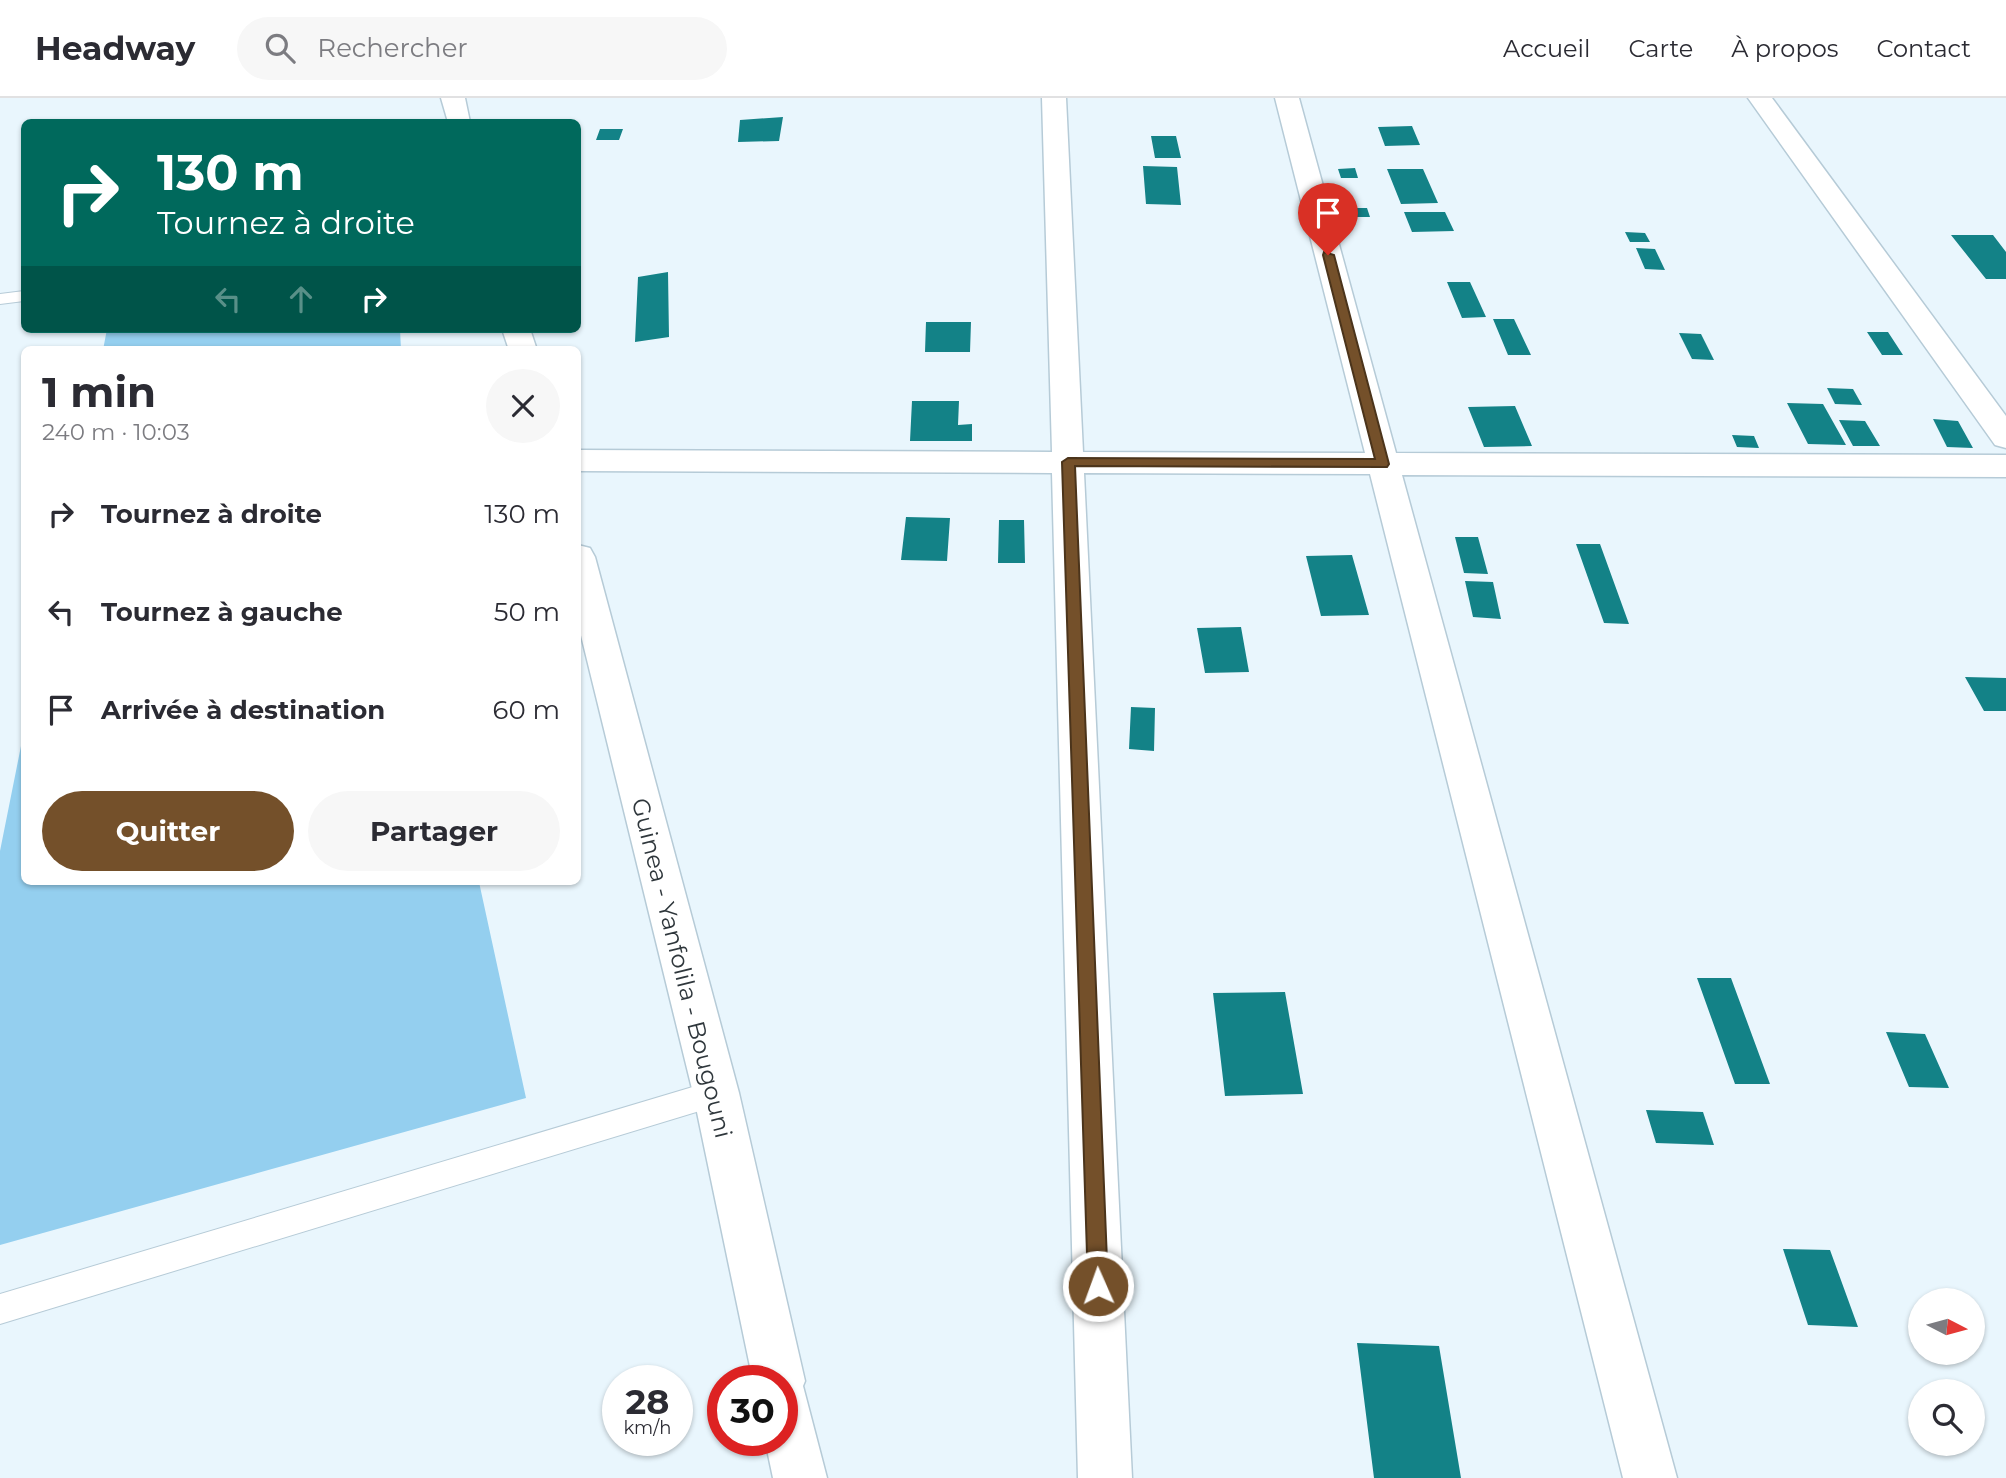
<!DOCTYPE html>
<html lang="fr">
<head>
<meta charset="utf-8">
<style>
	body { margin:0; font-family:Montserrat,sans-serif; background:#f7f7f7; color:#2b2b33; height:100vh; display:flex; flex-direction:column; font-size:26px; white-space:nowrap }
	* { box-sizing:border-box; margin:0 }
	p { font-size:23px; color:#7c7c81 }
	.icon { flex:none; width:38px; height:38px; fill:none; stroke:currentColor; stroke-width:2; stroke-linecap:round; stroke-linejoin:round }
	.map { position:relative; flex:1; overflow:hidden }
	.details { position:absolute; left:21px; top:248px; width:560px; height:539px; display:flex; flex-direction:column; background:#fff; border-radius:10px; box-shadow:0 2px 5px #0004 }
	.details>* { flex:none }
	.top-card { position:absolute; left:21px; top:21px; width:560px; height:214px; border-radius:10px; box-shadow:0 2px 5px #0004; background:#00695c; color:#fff; overflow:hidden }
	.needle { width:46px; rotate:96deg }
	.buttons { position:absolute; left:1908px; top:1190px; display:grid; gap:14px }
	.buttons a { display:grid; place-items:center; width:77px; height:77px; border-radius:50%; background:#fff; box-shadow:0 2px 5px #0004; font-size:35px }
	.speed { position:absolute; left:602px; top:1267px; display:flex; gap:14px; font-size:35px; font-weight:700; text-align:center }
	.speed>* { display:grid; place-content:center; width:91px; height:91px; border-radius:50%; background:#fff; box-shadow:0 2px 5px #0004; line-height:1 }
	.speed small { font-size:18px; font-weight:400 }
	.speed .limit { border:10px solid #d22; background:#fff; color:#111 }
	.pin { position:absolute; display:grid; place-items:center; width:60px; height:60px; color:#fff; margin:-72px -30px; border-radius:50% 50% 50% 0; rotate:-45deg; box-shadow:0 0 7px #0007 }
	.pin .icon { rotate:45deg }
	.me { position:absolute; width:77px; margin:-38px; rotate:358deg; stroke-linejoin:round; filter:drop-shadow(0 0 5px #0008) }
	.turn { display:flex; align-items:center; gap:24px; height:147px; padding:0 21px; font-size:32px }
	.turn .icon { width:91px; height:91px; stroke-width:2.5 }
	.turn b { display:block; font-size:49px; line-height:60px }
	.lanes { display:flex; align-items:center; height:66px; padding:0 21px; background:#0003; justify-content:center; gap:35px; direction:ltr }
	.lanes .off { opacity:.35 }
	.round { display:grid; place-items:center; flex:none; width:74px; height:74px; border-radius:37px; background:#f7f7f7 }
	.summary { display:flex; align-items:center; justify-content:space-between; height:119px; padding:0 21px }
	h1 { font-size:42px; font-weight:700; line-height:52px }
	.primary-button { display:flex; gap:14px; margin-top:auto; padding:14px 21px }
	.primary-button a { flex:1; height:80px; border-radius:42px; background:#74502a; color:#fff; font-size:28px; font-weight:700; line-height:80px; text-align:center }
	.primary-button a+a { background:#f7f7f7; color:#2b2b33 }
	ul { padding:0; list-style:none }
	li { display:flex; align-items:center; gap:21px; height:98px; padding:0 21px }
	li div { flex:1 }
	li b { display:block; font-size:26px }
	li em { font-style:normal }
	header { display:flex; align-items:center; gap:42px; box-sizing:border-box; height:98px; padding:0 35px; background:#fff; border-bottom:2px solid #e1e1e2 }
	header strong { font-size:33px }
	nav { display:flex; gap:38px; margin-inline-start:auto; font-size:24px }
	.search { width:490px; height:63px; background:#f7f7f7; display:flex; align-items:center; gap:18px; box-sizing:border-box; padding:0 24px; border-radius:38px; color:#7c7c81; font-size:26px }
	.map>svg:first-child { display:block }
	.green { fill:#94cfef }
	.building { fill:#138287 }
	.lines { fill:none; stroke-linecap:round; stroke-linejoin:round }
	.lane-casing { stroke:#b6cbd7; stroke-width:2 }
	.street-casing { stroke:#b6cbd7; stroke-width:3 }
	.primary-casing { stroke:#b6cbd7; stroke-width:3 }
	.lane { fill:#fff; fill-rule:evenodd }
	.street { fill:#fff; fill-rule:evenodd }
	.primary { fill:#fff; fill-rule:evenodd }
	.route { fill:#74502a; stroke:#4b341b; stroke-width:2 }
	.labels { text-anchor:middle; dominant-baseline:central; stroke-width:7; stroke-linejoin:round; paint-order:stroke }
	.street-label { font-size:24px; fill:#2f373c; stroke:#fff }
</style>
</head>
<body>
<header>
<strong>Headway</strong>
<div class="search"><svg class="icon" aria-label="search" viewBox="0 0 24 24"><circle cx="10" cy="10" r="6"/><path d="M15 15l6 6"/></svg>Rechercher</div>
<nav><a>Accueil</a><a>Carte</a><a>À propos</a><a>Contact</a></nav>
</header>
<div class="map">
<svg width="2006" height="1380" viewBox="0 0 2006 1380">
	<rect width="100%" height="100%" fill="#e9f6fd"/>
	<path class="green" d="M107,231H400L401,252H103Z
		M24,633V784H479L526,1000L0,1147V753Z"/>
	<path class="building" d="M783,19L779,43L738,44L740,22Z
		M1412,28L1420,47L1385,48L1378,29Z
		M600,31H623L619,42H596Z
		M1151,38H1176L1181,60H1155Z
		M1143,68L1177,69L1181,107L1146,106Z
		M1355,70L1358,80H1341L1338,71Z
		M1387,71H1423L1438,105L1401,106Z
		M1350,110H1367L1370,119H1354Z
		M1404,114H1445L1454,133L1412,134Z
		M1625,134L1645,135L1650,144H1630Z
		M1951,137H1993L2006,154V181H1986Z
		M1636,150L1655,151L1665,172L1645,171Z
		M668,174L669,239L635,244L638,179Z
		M1447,184H1470L1486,219L1462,220Z
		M1493,221H1514L1531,257H1508Z
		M926,224H971L970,254H925Z
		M1867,234H1888L1903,257H1882Z
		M1679,235L1701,236L1714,262L1692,261Z
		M1827,290L1853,291L1862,307L1835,306Z
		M912,303H959L958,327L972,326V343H910Z
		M1787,305L1823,306L1846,347L1808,346Z
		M1515,308L1532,348L1484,349L1468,309Z
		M1933,321L1958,323L1973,350L1947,349Z
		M1839,322L1865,323L1880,348H1853Z
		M1732,337L1754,338L1759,350L1737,349Z
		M906,419L950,420L947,463L901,462Z
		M999,422H1024L1025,465H998Z
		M1455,439H1478L1488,476L1464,475Z
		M1576,446H1600L1629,526L1604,525Z
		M1352,457L1369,517L1321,518L1306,458Z
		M1465,483L1493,484L1501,521L1473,519Z
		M1241,529L1249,574L1205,575L1197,530Z
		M1965,579L2006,580V613H1984Z
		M1131,609L1155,610L1154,653L1129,651Z
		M1697,880H1731L1770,986H1735Z
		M1285,894L1303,996L1225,998L1213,895Z
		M1886,934L1925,936L1949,990L1909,989Z
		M1646,1012L1703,1014L1714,1047L1656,1045Z
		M1783,1151L1830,1152L1858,1229L1808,1227Z
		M1357,1245L1439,1248L1461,1380H1374Z"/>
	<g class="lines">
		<defs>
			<path id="lane" d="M24,193V203L0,206V196Z
				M716,982L725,986L729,995L725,1004L716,1008L0,1226V1196Z"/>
			<path id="street" d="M1042,0H1066L1083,354L1365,355L1275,0H1299L1396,355L2006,357V379L1402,377L1677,1380H1623L1370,376L1084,375L1132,1380H1078L1052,375L578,373V352L1052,354Z
				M1748,0H1772L2006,318V350L1995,347Z"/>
			<path id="primary" d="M441,0H465L470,24H448Z
				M502,231H530L537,252H509Z
				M578,447L590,450L595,459L739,995L805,1283L803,1288L827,1380H773L765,1342H782V1283H753L693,995L578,525Z"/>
		</defs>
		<use href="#lane" class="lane-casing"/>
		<use href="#street" class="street-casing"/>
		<use href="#primary" class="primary-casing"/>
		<use href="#lane" class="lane"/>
		<use href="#street" class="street"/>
		<use href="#primary" class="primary"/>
	</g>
	<path class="route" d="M1324,154L1334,157L1389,366L1387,369L1075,368L1108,1188L1105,1195L1098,1198L1091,1195L1088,1188L1062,364L1068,360L1375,361L1323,157Z"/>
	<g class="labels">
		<g class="street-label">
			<text transform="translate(682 870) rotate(76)">Guinea - Yanfolila - Bougouni</text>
		</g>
	</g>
</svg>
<div class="buttons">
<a><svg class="needle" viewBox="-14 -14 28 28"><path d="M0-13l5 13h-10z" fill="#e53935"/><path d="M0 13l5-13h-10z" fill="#7c7c81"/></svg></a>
<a><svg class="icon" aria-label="search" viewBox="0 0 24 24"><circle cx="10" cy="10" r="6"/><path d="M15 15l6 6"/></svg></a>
</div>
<div class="speed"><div>28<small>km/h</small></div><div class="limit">30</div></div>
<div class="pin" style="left:1328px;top:157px;background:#d93025"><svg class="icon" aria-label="arrive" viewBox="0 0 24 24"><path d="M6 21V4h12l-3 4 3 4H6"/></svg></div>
<svg class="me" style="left:1098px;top:1188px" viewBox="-20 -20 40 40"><circle r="17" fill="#74502a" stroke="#fff" stroke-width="3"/><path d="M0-11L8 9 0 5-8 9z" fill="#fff"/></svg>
<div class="top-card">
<div class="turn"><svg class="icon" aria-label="right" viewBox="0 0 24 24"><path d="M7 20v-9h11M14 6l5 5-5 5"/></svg><div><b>130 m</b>Tournez à droite</div></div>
<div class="lanes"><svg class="icon off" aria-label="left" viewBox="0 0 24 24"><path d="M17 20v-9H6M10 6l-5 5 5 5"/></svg><svg class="icon off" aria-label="ahead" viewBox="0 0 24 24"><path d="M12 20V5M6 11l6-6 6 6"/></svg><svg class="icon" aria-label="right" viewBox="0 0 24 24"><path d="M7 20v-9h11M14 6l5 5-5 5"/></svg></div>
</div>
<section class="details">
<div class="summary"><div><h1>1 min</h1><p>240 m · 10:03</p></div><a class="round"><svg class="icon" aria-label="close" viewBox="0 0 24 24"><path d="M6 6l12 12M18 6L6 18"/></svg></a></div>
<ul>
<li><svg class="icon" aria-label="right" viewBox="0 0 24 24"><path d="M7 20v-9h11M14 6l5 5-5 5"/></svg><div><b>Tournez à droite</b></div><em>130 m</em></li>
<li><svg class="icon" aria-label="left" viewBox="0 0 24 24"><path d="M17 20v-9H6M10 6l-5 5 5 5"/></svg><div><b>Tournez à gauche</b></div><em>50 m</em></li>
<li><svg class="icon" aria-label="arrive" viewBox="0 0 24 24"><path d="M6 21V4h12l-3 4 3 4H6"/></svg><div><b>Arrivée à destination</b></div><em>60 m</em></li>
</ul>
<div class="primary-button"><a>Quitter</a><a>Partager</a></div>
</section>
</div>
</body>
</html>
